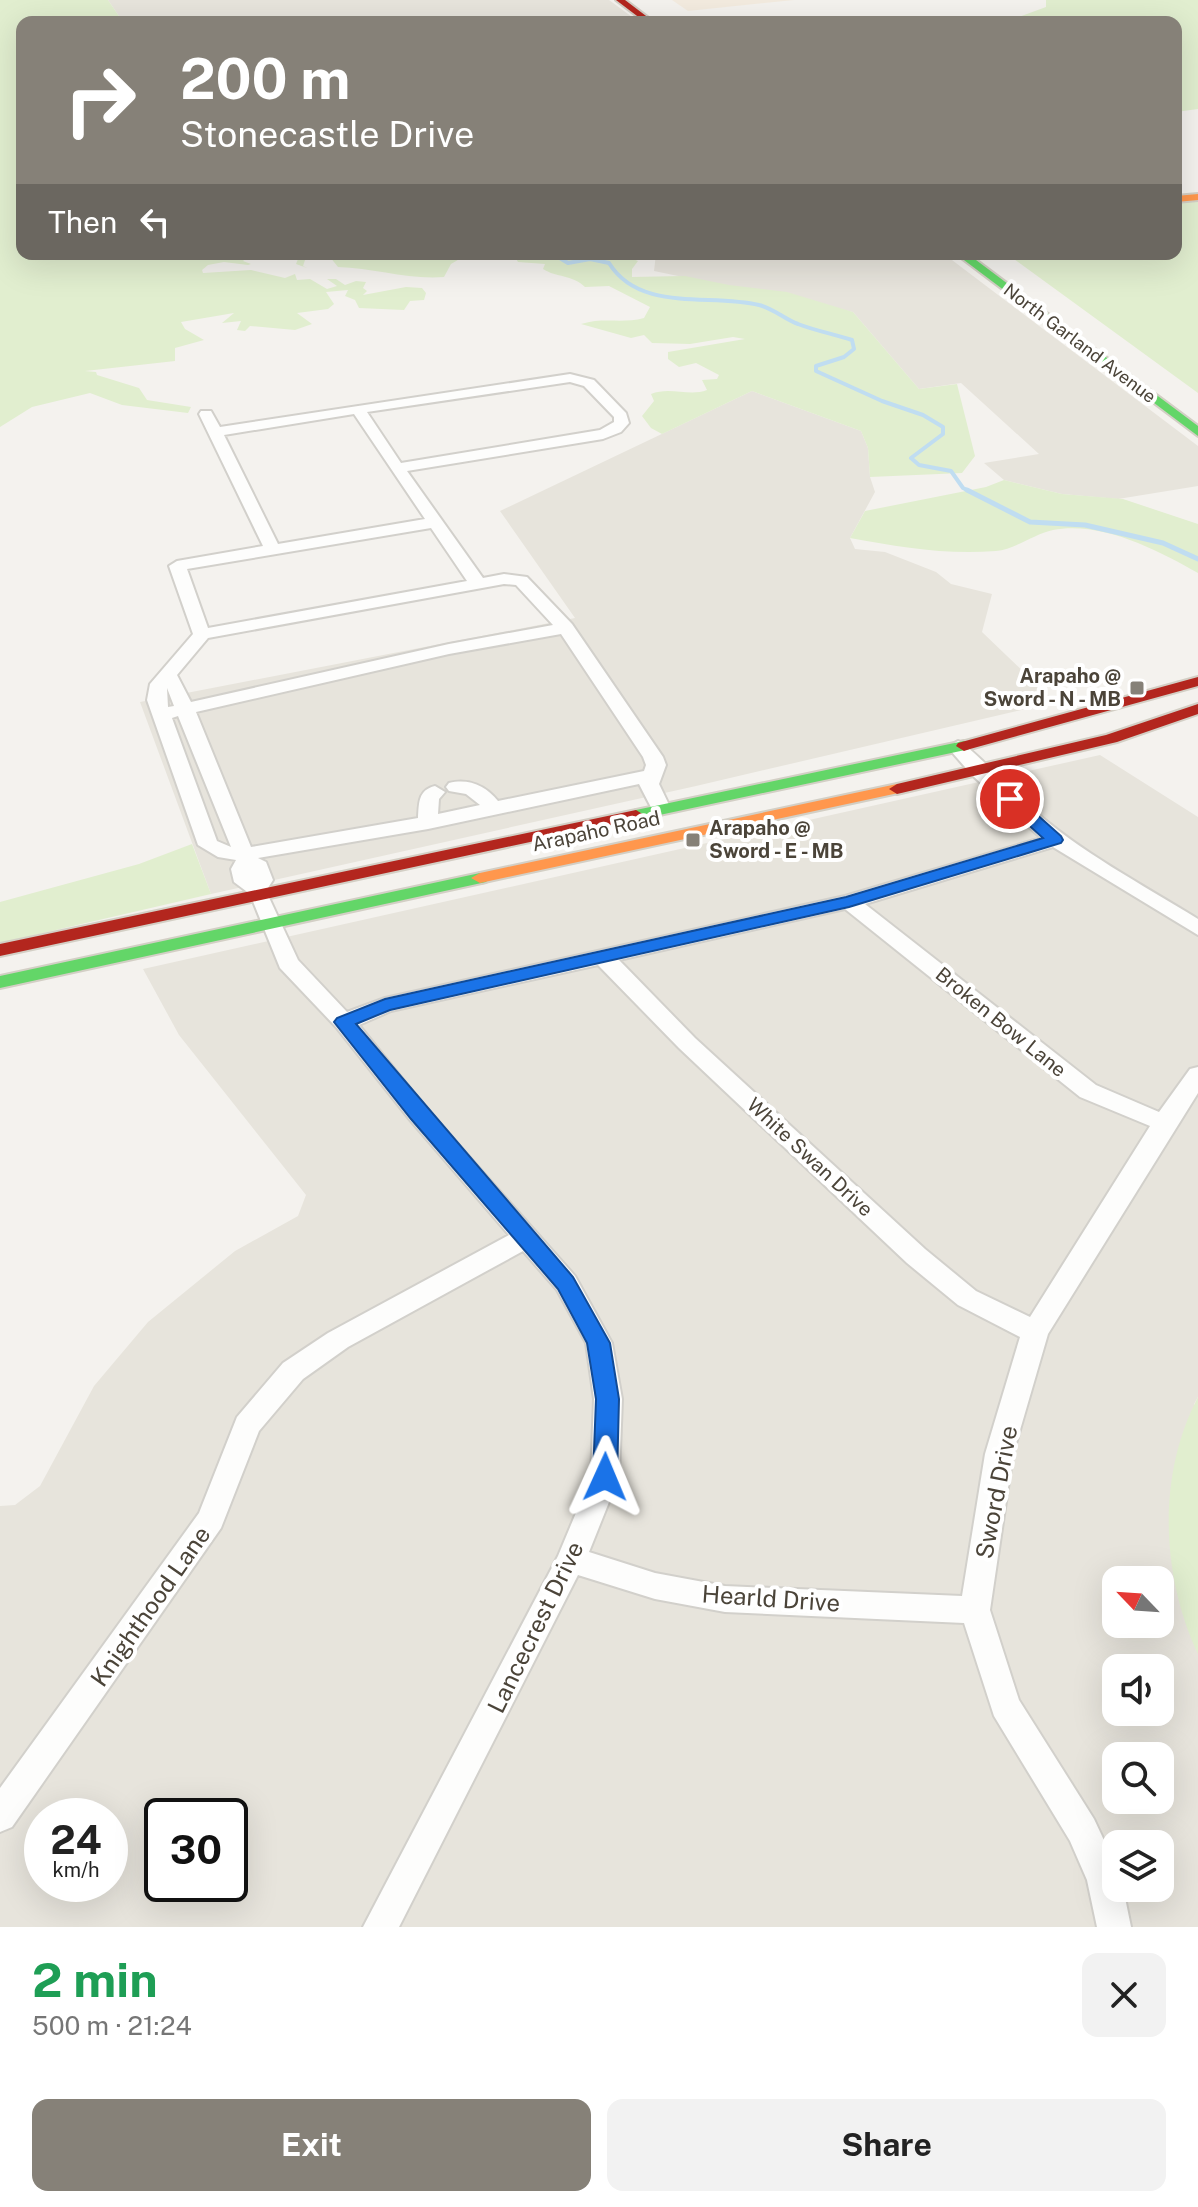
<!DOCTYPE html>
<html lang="en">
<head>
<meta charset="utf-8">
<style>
	body { margin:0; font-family:"Public Sans",sans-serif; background:#f2f2f2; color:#222; height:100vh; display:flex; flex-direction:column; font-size:30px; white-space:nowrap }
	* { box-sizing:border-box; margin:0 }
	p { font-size:26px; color:#767676 }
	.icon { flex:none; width:44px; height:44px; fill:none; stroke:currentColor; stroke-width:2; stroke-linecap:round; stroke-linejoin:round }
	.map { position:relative; height:1927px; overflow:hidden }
	.side { display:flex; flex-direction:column; background:#fff; flex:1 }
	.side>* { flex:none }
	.banner { position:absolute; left:16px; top:16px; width:1166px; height:244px; border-radius:16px; box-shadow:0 8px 32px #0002; background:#868178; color:#fff; overflow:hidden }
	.needle { width:52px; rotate:295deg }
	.fabs { position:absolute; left:1102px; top:1566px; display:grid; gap:16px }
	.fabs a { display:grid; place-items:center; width:72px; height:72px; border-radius:16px; background:#fff; box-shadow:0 8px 32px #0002; font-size:40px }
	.speed { position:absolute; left:24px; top:1798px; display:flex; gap:16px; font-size:40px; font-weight:700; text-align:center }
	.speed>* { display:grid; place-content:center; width:104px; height:104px; border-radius:50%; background:#fff; box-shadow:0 8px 32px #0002; line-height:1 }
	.speed small { font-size:20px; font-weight:400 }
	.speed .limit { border:4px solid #111; border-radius:12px; background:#fff; color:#111 }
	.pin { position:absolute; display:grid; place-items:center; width:68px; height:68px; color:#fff; margin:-34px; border:4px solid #fff; border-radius:50%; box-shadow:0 2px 8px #0007 }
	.me { position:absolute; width:88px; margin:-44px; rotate:1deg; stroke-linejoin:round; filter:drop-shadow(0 0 6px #0008) }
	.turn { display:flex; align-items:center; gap:28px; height:168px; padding:0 32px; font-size:36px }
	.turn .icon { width:104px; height:104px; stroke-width:2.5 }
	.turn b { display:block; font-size:56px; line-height:68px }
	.then { display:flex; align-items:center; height:76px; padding:0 32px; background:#0003; gap:16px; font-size:30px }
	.round { display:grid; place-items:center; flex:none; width:84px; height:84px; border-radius:16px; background:#f2f2f2 }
	.head { display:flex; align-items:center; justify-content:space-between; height:136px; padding:0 32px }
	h1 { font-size:48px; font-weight:700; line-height:60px; color:#1e9e55 }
	.cta { display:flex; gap:16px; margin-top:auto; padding:16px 32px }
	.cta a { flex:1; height:92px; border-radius:16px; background:#868178; color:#fff; font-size:32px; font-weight:700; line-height:92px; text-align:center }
	.cta a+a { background:#f2f2f2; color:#222 }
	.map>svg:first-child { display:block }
	.residential { fill:#e7e4dc; fill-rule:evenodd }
	.commercial { fill:#f3ebdf }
	.green { fill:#e1eecf }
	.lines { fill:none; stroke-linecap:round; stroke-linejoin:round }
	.stream-far1 { stroke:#c0ddf1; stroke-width:4 }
	.stream { stroke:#c0ddf1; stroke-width:5 }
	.street-casing { stroke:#d2d0cb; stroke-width:4 }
	.fast-casing { stroke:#d3cfc5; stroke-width:4 }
	.slow-casing { stroke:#d3cfc5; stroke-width:4 }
	.jam-casing { stroke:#d3cfc5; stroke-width:4 }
	.street { fill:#fdfdfc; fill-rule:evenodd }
	.fast { fill:#63d668; fill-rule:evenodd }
	.slow { fill:#ff974d; fill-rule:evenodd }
	.jam { fill:#b3261e; fill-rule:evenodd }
	.route { fill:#1a73e8; stroke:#114b97; stroke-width:2 }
	.poi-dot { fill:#868178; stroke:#fff; stroke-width:3 }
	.labels { text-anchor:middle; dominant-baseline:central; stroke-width:8; stroke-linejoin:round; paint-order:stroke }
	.far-street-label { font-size:18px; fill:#4b4439; stroke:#fff }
	.poi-label { font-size:20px; font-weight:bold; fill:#4b4439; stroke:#fff; text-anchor:end }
	.street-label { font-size:20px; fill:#4b4439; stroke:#fff }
	.near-street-label { font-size:24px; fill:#4b4439; stroke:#fff }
</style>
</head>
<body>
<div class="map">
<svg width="1198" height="1927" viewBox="0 0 1198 1927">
	<rect width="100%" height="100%" fill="#f4f2ee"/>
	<path class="residential" d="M108,0H609L639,22H123Z
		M656,254H944L1198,446V486L1118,499L1062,494L1004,480L984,463L1039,454L961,383L919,389L853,312L654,271Z
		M752,391L861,431L868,448L870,477L875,492L850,538L855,549L885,552L936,572L951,584L992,594L982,632L1055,702L696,786L211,894L140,702L575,618L500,511Z
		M1100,755L1198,817V1397L1194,1404L1198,1560V1927H0V1506L15,1505L40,1486L94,1386L148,1322L235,1251L298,1216L306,1195L179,1035L143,969ZM1116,1580H1160V1624H1116ZM1116,1668H1160V1712H1116ZM1116,1756H1160V1800H1116ZM42,1816H110V1884H42ZM162,1816H230V1884H162ZM1116,1844H1160V1888H1116Z"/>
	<path class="commercial" d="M672,0H794L688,11Z"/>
	<path class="green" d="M0,0H108L123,22H22V254H282L268,259L246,258L243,261L251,264L248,265L224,262L208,265L202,270L203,273L251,270L285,278L295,274L297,280L310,279L327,289L337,286L327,279H336L345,285L356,281L366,282L363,288L367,291L363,295L406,287L422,288L426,293L424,300L410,301L404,310L359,308L355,300L345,296L348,290L326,292L334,304L328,309L297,313L312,324L295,330L250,326L245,331L237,330L241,321L222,323L234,313L181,322L185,329L204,340L175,348V361L85,371L96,372L97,375L139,388L147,400L191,407L188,413L122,405L90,393L32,407L0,427Z
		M1046,0H1198V109L1176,112V22H968L1016,18L1046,7Z
		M1198,200V393L1007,254H1176V201Z
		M300,254H468L451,264L444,277C409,280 374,268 338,267L330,257H306L303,266L307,268L296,264Z
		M521,254H621L638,261L632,269V277L685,276L729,285L787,292L853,312L919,389L957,384L975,456L962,473L870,477L868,448L861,431L752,391L662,434L651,428L642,416L654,401L651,394C670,386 689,397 707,390L702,380L717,379L719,375L696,363L679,367L668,359V352L745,339L733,337L690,344L652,343L644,335L631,338L581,324C604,317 622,324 644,318L650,307L609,286L585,287C571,274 557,278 543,269L545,264L518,262L515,257Z
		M1004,480L1062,494L1123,499L1198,524V573C1157,550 1102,521 1053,530C1034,534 1016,549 996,551C945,555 900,547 850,538L865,511L986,487Z
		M192,844L211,894L0,943V902L139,864Z
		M1198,1397V1654C1161,1575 1157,1475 1198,1397Z"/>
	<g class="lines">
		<path class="stream-far1" d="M553,254L568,263L590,259L609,263C640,313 710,293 759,305C773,308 784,319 798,324C816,331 834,334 852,340L854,349L844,357L816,366V371L882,401L923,415L943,427V434L911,458L919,465L951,471L963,488L971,492"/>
		<path class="stream" d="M967,490L1030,522L1085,525L1163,543L1198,559"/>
		<defs>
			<path id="street" d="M570,374L594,380L626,413L629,423L621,432L603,439L407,471L483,578L504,574L527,577L572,624L663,757L666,765L659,784L671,809L668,813H654L639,784L428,829L258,858L266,862L273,880L266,891L298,960L347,1012L385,998L845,896L1041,838L972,775L951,751L948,747L958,741C968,744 1017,795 1030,807C1080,852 1140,883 1198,919V935L1053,847L865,904L1096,1085L1159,1112L1190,1069L1198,1067V1093L1048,1334L1013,1454L990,1610L1019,1700L1094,1819L1116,1866V1888H1123L1131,1927H1097L1087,1880L1070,1841L994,1716L964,1623L725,1612L655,1599L578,1575L399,1927H363L558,1556L591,1477L594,1399L586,1343L557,1290L523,1251L348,1347L303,1379L259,1431L221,1528L12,1827L0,1832V1788L199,1513L237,1417L283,1363L328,1333L509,1235L410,1120L336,1027L280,968L250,894L234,882L231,869L236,860L218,857L198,845L147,700L150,684L193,634L169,566L177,561L263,546L199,414L201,411H211L220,427ZM570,382L584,386L614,417V422L600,430L401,463L367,412ZM354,414L425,519L278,544L224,435ZM431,528L467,581L208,628L187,569ZM504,584L516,585L553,625L449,644L191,702L177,675L208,638ZM561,634L643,757L646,765L644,771L498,801C486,786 469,778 449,783L446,787L449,791L466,794L480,805L438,814L439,799L445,792L435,786C418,790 419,803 418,818L251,847L196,712L449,654ZM167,688L174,706L168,707ZM178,716L231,847L217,841L172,718ZM845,909L1080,1097L1150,1126L1030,1317L976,1291L925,1249L695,1038L619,960ZM598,965L679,1048L907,1263L958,1305L1020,1337L985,1454L962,1596L725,1586L655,1573L589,1552L619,1477L622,1399L612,1343L575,1276L426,1108L359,1025L391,1011Z"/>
			<path id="fast" d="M956,254H968L1198,426V436Z
				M964,741L970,743L972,746L970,749L636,820L628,815L636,810Z
				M480,873L486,874L489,878L486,882L0,988V976Z"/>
			<path id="slow" d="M1198,194V200L1176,202V196Z
				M897,784L905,789L903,792L480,883L471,878L480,873Z"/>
			<path id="jam" d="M616,0H625L654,22H645Z
				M1198,677V686L970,749L964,751L956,746L958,743Z
				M1198,704V714L1117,742L897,794L889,789L897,784L1106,735Z
				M636,810L644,815L642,818L0,956V944Z"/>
		</defs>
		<use href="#street" class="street-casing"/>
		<use href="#fast" class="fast-casing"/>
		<use href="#slow" class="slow-casing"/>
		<use href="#jam" class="jam-casing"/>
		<use href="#street" class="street"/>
		<use href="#fast" class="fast"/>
		<use href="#slow" class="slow"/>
		<use href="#jam" class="jam"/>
	</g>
	<path class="route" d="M1010,794L1016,796L1061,836L1063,840L1061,843L849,907L390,1010L356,1024L573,1277L610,1343L619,1399L617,1477L613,1484L605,1487L596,1484L593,1477L596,1399L587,1343L558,1289L411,1119L334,1022L337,1018L385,999L846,897L1043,838L1004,803L1002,799L1004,796Z"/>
	<g class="poi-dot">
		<rect x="1129" y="680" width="16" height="16" rx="4"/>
		<rect x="685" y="832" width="16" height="16" rx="4"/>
	</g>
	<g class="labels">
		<g class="far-street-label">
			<text transform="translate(1080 343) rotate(37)">North Garland Avenue</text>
		</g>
		<g class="poi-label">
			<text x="1121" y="676">Arapaho @<tspan x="1121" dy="23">Sword - N - MB</tspan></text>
			<text x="709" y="828" text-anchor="start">Arapaho @<tspan x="709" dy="23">Sword - E - MB</tspan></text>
		</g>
		<g class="street-label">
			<text transform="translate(596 831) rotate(-12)">Arapaho Road</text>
			<text transform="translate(1001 1022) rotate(39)">Broken Bow Lane</text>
			<text transform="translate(810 1157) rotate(43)">White Swan Drive</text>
		</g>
		<g class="near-street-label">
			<text transform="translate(996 1492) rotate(-79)">Sword Drive</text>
			<text transform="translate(771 1598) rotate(4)">Hearld Drive</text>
			<text transform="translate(150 1606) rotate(-55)">Knighthood Lane</text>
			<text transform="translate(535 1627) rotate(-64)">Lancecrest Drive</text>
		</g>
	</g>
</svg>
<div class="fabs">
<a><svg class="needle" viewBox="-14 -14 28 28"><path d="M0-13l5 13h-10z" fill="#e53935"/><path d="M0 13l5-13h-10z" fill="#767676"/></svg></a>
<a><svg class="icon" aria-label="sound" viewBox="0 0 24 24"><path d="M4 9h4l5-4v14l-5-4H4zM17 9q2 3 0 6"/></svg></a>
<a><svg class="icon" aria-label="search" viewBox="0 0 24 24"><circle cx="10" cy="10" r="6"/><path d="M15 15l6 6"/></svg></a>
<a><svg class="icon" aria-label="layers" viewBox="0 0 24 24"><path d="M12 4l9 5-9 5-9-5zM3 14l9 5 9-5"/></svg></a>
</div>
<div class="speed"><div>24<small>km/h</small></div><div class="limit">30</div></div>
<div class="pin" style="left:1010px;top:799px;background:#d93025"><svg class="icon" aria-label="arrive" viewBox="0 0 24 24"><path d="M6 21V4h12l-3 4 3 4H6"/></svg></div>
<svg class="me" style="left:605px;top:1477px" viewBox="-20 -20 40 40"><path d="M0-17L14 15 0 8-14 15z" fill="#1a73e8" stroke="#fff" stroke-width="4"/></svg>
<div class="banner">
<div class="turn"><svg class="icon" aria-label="right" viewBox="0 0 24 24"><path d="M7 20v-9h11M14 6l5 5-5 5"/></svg><div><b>200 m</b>Stonecastle Drive</div></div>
<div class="then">Then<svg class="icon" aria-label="left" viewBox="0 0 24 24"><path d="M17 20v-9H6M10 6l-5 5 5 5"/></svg></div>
</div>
</div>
<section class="side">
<div class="head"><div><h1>2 min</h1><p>500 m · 21:24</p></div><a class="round"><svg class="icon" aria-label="close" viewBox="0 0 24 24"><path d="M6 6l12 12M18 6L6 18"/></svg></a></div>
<div class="cta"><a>Exit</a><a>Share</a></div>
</section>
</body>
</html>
